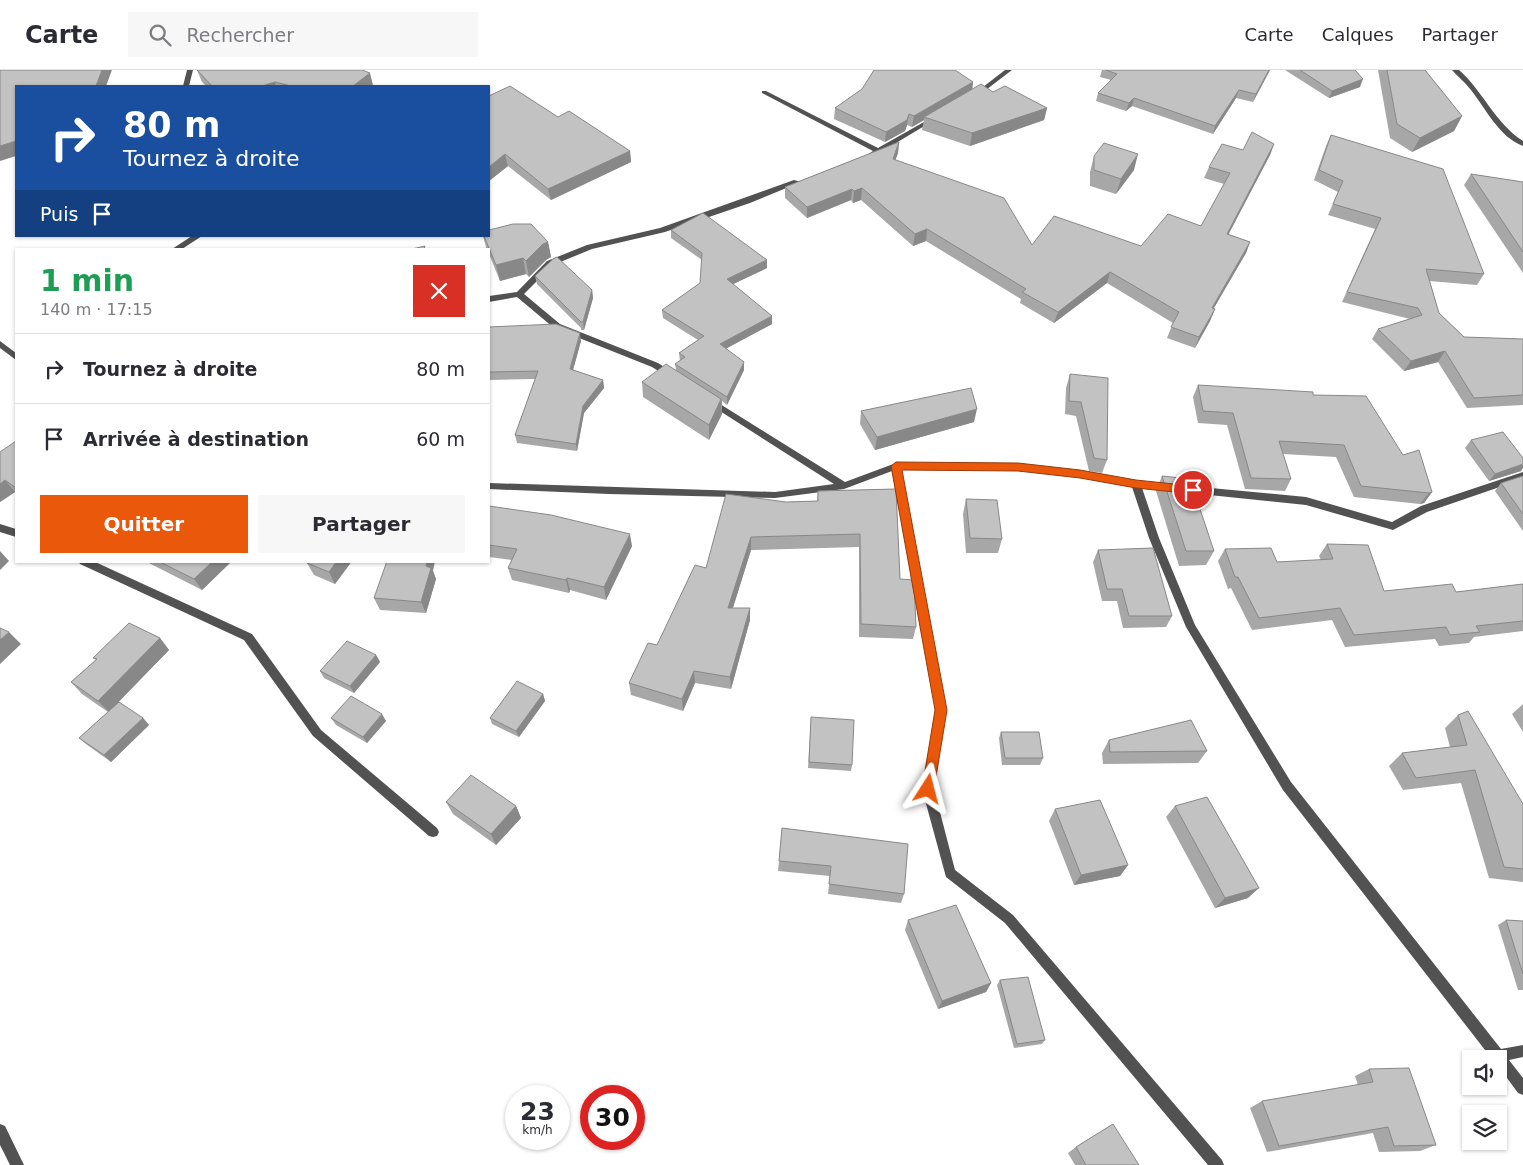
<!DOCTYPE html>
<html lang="fr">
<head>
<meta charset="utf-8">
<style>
	body { margin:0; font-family:"DejaVu Sans",sans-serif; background:#f7f7f7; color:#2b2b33; height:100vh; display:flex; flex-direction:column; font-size:19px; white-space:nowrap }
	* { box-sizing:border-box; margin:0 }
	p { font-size:16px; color:#7c7c81 }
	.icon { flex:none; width:28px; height:28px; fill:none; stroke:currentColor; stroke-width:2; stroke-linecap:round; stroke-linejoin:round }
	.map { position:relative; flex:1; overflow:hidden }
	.panel { position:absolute; left:15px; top:178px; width:475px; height:315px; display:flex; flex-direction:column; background:#fff; border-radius:0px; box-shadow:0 1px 4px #0004 }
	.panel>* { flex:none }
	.hud { position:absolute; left:15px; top:15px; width:475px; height:152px; border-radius:0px; box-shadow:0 1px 4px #0004; background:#1a4fa0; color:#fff; overflow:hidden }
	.fabs { position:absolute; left:1462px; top:980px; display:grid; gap:10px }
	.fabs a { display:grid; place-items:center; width:45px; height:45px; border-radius:0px; background:#fff; box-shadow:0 1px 4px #0004; font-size:25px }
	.speed { position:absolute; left:505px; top:1015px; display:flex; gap:10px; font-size:25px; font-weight:700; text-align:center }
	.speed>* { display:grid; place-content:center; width:65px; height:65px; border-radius:50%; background:#fff; box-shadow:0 1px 4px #0004; line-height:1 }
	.speed small { font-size:12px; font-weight:400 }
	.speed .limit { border:8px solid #d22; background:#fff; color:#111 }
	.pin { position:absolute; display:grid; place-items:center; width:42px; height:42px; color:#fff; margin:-21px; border:2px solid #fff; border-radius:50%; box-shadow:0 1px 5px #0007 }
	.me { position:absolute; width:55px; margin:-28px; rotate:9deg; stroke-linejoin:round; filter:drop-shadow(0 0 4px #0008) }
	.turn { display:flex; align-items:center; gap:18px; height:105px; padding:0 25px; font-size:22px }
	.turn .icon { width:65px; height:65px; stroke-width:2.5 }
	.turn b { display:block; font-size:35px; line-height:42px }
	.then { display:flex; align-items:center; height:48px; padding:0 25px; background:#0003; gap:10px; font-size:19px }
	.round { display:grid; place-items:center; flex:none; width:52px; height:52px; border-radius:0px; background:#f7f7f7 }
	.headline { display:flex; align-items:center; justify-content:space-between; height:85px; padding:0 25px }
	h1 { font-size:30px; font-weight:800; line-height:38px; color:#1e9e55 }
	.cta { display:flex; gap:10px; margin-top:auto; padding:10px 25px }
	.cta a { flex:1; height:58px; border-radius:0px; background:#ea580c; color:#fff; font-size:20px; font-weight:800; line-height:58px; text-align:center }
	.cta a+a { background:#f7f7f7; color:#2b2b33 }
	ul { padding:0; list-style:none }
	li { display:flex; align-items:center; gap:15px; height:70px; padding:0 25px; border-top:1px solid #e1e1e2 }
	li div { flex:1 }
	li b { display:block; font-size:19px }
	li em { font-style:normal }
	header { display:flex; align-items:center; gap:30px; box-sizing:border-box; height:70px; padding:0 25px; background:#fff; border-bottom:1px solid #e1e1e2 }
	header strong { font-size:24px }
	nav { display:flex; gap:28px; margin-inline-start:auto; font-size:18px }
	.search { width:350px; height:45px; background:#f7f7f7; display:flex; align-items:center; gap:12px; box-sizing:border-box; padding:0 18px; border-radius:0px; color:#7c7c81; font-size:19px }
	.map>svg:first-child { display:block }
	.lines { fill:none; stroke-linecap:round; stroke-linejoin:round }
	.minor { fill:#525252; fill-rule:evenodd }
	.wall { fill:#a7a7a7 }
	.shaded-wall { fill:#888 }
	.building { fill:#c2c2c2; stroke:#888 }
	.route { fill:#ea580c; stroke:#983908 }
</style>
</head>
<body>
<header>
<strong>Carte</strong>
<div class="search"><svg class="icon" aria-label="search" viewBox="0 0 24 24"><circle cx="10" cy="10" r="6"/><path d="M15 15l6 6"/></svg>Rechercher</div>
<nav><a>Carte</a><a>Calques</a><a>Partager</a></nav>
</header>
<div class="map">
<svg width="1523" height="1095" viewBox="0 0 1523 1095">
	<rect width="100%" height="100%" fill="#fff"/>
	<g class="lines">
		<path class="minor" d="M187,0H193L189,16H183Z
			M1005,0H1012L978,26H974V24Z
			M1452,0H1459C1483,21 1495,53 1523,71V76C1499,67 1486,39 1471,20C1465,12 1458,7 1452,0Z
			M762,21H766L878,78L931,48L936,49L881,82L874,85L870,83L873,81L762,23Z
			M794,110L801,112L750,133L665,162L592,179L553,195L524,224L560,254L658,293L674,303V307H668L652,297L554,258L517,227L489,232V226L517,222L547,191L587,175L660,158Z
			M192,166H202L182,179H172Z
			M0,271L16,283V290L0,278Z
			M712,329L845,412L896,393L1018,394L1080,401L1136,411L1306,427L1392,452L1421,436L1523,402V409L1427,442L1393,460L1306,435L1142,418L1159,468L1195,555L1291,712L1501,979L1523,975V987L1509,990L1523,1008V1025L1518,1023L1499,997V989H1492L1283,720L1186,557L1149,468L1132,417L1080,407L1018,400L901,399L946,640L934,719L955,800L1013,845L1222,1090L1224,1095H1208L1005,853L946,807L922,719L936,640L892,401L844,419L775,428L609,424L489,419V413L775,422L834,414L709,334L708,332L709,330Z
			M0,454L16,459V467L0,462Z
			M78,491H93L252,564L321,660L437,758L439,762L437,766L433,767L429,766L313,666L244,570L80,494Z
			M0,1054L5,1056L24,1095H10L0,1075Z"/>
	</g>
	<path class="wall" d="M197,0L373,15L372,16H206L202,12Z
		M1102,0H1270L1253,32L1236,28L1213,64L1132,36L1126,41L1096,31L1098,23L1111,10L1100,7Z
		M1285,0H1355L1360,17L1329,28Z
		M1378,0H1425L1462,46L1454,61L1412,82L1390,68Z
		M973,12L972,19L993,22L1047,38L1044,50L970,76L922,60L924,50L912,57L907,55L905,61L885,72L834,49L835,38Z
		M489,26L558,47L630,81L631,92L551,130L508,96L489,111Z
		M1331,65L1484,204L1477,215L1429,211L1439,243L1464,267L1523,269V335L1467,338L1438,292L1404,301L1372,269L1378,259L1410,249L1342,232L1375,159L1328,145L1338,122L1314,110L1326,76Z
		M899,72L898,83L895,90L1032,175L1141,176L1201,156L1224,114L1204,108L1209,97L1243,80L1274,74L1270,85L1228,164L1250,172L1246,183L1213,239H1215L1210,251L1195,278L1167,268L1173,253L1107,213L1054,253L1020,233L1021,229L926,171L913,176L861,130L853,133L851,130L807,148L785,128V117Z
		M1094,86L1134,100L1116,124L1090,116V102Z
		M1471,104L1523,112V203L1464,115Z
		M671,160L767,190V198L733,214L772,254L726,278L744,300L727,335L722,331V344L709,370L643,327L642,312L676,300L675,294L680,291L679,283L698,270L663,248L662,240L700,213L702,190L671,168Z
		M483,166L548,172L551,187L546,190L529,207L526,204L500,211L489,184V179H486V177Z
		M535,206L592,220L593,228L584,260H581V258L537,214Z
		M489,264L581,271L573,300L603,310L604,318L584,343L577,381L517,373L515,365L535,309L489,310Z
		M1070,304L1107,390L1102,403L1089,401L1076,346L1065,344L1066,318Z
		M1198,315L1313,325L1403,385L1432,422L1424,433L1420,434L1354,427L1336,387L1283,384L1291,409L1285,421L1245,419L1227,355L1198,353L1193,327Z
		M861,341L974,352L875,380L860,354Z
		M1471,370L1521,401L1489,411L1465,378Z
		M16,371V423L15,422L0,432Z
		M1162,406L1214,481L1206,495L1179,496L1156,421Z
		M1523,406V461L1495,421L1501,413Z
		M896,419L900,509L916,557L913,569L859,567V477L751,480L733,538L750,550L731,619L695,613L683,641L631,625L629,613L657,575L706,498L786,432L817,431L818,421Z
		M966,429L1002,469L998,483H966L963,444Z
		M489,436L632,476L606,530L570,520L569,523L512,510L508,498L512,490L489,487Z
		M1327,474L1384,521L1456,522L1523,514V561L1474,567L1469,573L1439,576L1435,569L1345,577L1332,550L1252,560L1231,518L1228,519L1218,491L1225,479L1277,492L1321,490L1319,486Z
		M1098,480L1172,546L1166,557L1123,558L1117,531H1102L1093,492Z
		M145,491H232L202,520Z
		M308,491H352L335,514L314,505L307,493Z
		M433,501L436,509L426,543L380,540L374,528Z
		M160,568L169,580L114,636L143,648L149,655L111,692L86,674L79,668L108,642L82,624L71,612L96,590L93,588Z
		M376,585L380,592L354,623L324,608L320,601Z
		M543,624L545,631L519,667L492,654L490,648Z
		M1523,634V662L1512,644Z
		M1458,645L1523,735V812L1489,808L1461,713L1403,720L1389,696L1402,683L1450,677L1445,658Z
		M811,647L852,695L851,701L808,698Z
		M331,648L386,651L367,673L336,655Z
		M1001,662L1043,688L1040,695H1002L999,668Z
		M1109,670L1207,681L1198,693L1103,694L1102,683Z
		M446,732L516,736L521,748L496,775L453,744Z
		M1175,736L1248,828L1215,838L1166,747Z
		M1055,739L1128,795L1120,806L1074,815L1049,751Z
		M782,758L904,824L901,833L828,824L830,806L778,801Z
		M908,850L991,913L986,922L938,939L905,860Z
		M1506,850L1523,851V920H1518L1498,855Z
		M1000,910L1045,970L1042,974L1014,978L997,915Z
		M1369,999L1436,1075L1420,1081L1379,1082L1373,1063L1267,1082L1250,1038L1262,1031L1358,1015L1355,1006Z
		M1076,1077L1139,1095H1075L1068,1083Z"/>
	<path class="shaded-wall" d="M102,0H112L106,16H96Z
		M1269,0H1270L1253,32L1256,24Z
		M370,3L373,15L372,16H353Z
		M1363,9L1360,17L1329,28L1332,21Z
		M275,12L276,16H262Z
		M973,12L972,22L924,47V50L912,57L914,46Z
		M1239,20L1236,28L1213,64L1215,56Z
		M1134,28L1132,36L1126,41L1129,33Z
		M1047,38L1044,50L970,76L972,63Z
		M909,44L907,55L905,61L885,72L886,62Z
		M1462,46L1454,61L1412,82L1420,68Z
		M16,71V86L0,91V76Z
		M899,72L898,83L892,100L893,89Z
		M1274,74L1270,85L1223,175L1227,164Z
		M630,81L631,92L551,130L548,119Z
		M505,84L508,96L489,111V97Z
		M1138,84L1134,100L1116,124L1121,109Z
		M862,118L861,130L853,133L854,121Z
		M852,119L851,130L807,148V137Z
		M927,159L926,171L913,176L915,164Z
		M548,172L551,187L546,190L529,207L526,191L543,174Z
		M1250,172L1246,183L1207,250L1212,238Z
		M523,188L526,204L500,211L496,195Z
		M767,190V198L727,217V209Z
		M1110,202L1107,213L1054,253L1058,242Z
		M592,220L593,228L584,260L583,252Z
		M1215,239L1210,251L1195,278L1199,267Z
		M772,246V254L720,282V274Z
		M580,263L581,271L571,307L570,299Z
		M1445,281L1438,292L1404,301L1411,291Z
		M744,292V300L727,335V327Z
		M603,310L604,318L584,343L577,381L576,374L583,336Z
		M721,329L722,344L709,370V355Z
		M977,339L974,352L875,380L877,367Z
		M1523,394V398L1521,401L1489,411L1495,404Z
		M5,410L15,422L0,432V414Z
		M1432,422L1424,433L1420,434L1429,423Z
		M630,464L632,476L606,530L604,517Z
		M751,467V480L729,550L728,538Z
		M0,481L9,491L0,500Z
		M213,491H232L202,520L194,509Z
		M337,491H352L335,514L329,502Z
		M427,491H435L433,501L436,509L426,543L421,532Z
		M567,508L570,520L569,523L566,510Z
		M750,538V550L731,619L730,607Z
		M9,562L21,574L0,594V570Z
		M160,568L169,580L109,642L98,631Z
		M376,585L380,592L354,623L350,616Z
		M694,601L695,613L683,641L682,629Z
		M543,624L545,631L519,667L516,661Z
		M382,644L386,651L367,673L363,667Z
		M143,648L149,655L111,692L104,685Z
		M516,736L521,748L496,775L491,764Z
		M1128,795L1120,806L1074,815L1081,805Z
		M1259,818L1248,828L1215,838L1225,828Z
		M991,913L986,922L938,939L942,931Z"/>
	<path class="building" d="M0,0H102L96,16H16V71L0,76Z
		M197,0H362L370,3L353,16H291L275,12L262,16H212Z
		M874,0H955L973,12L914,46L909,44L907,50L886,62L835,38L862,19Z
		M1106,0H1269L1256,24L1239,20L1215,56L1134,28L1129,33L1098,23L1117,4Z
		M1300,0H1355L1363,9L1332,21Z
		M1387,0H1425L1462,46L1420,68L1397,54Z
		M981,14L993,22L1005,16L1047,38L972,63L924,47Z
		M510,16L558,47L569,41L630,81L548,119L505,84L489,97V26Z
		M1252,62L1274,74L1227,164L1250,172L1212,238L1215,239L1199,267L1171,257L1179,242L1110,202L1058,242L1022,222L1026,219L927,159L915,164L862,118L854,121L852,119L807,137L785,117L899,72L893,89L1004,128L1032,175L1054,146L1141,176L1168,144L1201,156L1230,103L1209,97L1222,74L1243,80Z
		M1331,65L1443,99L1484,204L1426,199L1439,243L1464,267L1523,269V325L1474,328L1445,281L1411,291L1378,259L1422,245L1418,238L1347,222L1381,148L1333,134L1343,111L1319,100Z
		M1104,73L1138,84L1121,109L1094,100V86Z
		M1471,104L1523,112V182Z
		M703,143L767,190L727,209L772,246L720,274L744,292L727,327L675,294L685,287L679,283L704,266L662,240L700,213L702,183L671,160Z
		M513,154H531L548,172L543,174L526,191L523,188L496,195L484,166H489V160Z
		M425,176L424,179H412Z
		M557,187L592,220L583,252H581L535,206L553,189Z
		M556,254L580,263L570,299L603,310L583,336L576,374L515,365L538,301L489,302V257Z
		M666,294L721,329L709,355L642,312Z
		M1070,304L1108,308L1107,390L1094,388L1081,332L1069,331Z
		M1198,315L1313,322V325L1366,326L1403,385L1419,380L1432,422L1429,423L1361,416L1344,375L1279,371L1291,409L1251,408L1233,343L1203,341Z
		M971,318L977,339L877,367L861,341Z
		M1503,362L1523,388V394L1495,404L1471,370Z
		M16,371V418L5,410L0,414V382Z
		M1162,406L1190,409L1214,481H1186Z
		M1523,406V444L1501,413Z
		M896,419L900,509L914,510L916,557L861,554L860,464L751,467L728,538H750L730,607L694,601L682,629L629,613L648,573L657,575L695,495L706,498L726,424L786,432L818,431V421Z
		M966,429L997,430L1002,469L970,468Z
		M489,436L551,445L630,464L604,517L567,508L566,510L508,498L517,479L489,475Z
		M1327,474L1368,475L1384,521L1452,514L1456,522L1523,514V551L1476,556L1480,562L1450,565L1446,557L1354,565L1340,538L1259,548L1238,507H1235L1225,479L1271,478L1277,492L1333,489Z
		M1153,478L1172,546H1129L1122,519H1107L1098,480Z
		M158,491H213L194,509Z
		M308,491H337L329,502L307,493Z
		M387,491H427L426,496L431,498L421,532L374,528Z
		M129,553L160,568L98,631L71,612L97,589L93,588Z
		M0,558L9,562L0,570Z
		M347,571L376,585L350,616L320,601Z
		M517,611L543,624L516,661L490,648Z
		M351,626L382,644L363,667L331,648Z
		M119,632L143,648L104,685L79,668Z
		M1468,641L1523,734V799L1504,797L1475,700L1416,708L1402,683L1467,675L1458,645Z
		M811,647L854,650L852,695L809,692Z
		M1191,650L1207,681L1110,682L1109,670Z
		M1001,662H1039L1043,688H1005Z
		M471,705L516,736L491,764L446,732Z
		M1207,727L1259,818L1225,828L1175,736Z
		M1100,730L1128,795L1081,805L1055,739Z
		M782,758L908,774L904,824L829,814L831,796L779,791Z
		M956,835L991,913L942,931L908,850Z
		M1506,850L1523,851V904Z
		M1028,907L1045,970L1017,974L1000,910Z
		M1409,998L1436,1075L1394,1076L1388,1057L1279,1076L1262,1031L1373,1012L1369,999Z
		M1113,1054L1139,1095H1086L1076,1077Z"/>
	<path class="route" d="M896,392L1018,393L1080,400L1136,410L1193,416L1198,420L1193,424L1136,418L1080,408L1018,401L902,400L947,640L934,719L932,723L928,724L923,723L922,719L935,640L891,396Z"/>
</svg>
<div class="fabs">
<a><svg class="icon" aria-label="sound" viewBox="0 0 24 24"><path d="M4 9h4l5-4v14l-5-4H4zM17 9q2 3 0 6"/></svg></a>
<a><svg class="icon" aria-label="layers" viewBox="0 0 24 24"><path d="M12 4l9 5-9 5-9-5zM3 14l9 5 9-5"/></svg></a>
</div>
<div class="speed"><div>23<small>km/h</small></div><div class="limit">30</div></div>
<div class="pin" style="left:1193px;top:420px;background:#d93025"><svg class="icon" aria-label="arrive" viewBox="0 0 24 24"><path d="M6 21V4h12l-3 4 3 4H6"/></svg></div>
<svg class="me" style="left:928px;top:719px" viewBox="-20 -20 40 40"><path d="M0-17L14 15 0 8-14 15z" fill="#ea580c" stroke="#fff" stroke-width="4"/></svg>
<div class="hud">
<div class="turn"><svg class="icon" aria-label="right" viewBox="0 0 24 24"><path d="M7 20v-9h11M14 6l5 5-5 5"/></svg><div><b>80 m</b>Tournez à droite</div></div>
<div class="then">Puis<svg class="icon" aria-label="arrive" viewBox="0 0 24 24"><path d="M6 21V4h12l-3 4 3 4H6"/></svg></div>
</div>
<section class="panel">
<div class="headline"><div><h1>1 min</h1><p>140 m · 17:15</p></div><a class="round" style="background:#d93025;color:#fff"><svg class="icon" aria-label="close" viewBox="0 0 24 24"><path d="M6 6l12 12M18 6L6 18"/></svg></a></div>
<ul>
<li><svg class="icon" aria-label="right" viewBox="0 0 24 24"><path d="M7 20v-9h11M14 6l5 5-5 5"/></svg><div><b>Tournez à droite</b></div><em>80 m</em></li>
<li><svg class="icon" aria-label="arrive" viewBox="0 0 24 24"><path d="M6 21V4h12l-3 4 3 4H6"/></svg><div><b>Arrivée à destination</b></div><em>60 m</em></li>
</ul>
<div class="cta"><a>Quitter</a><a>Partager</a></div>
</section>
</div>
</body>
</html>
